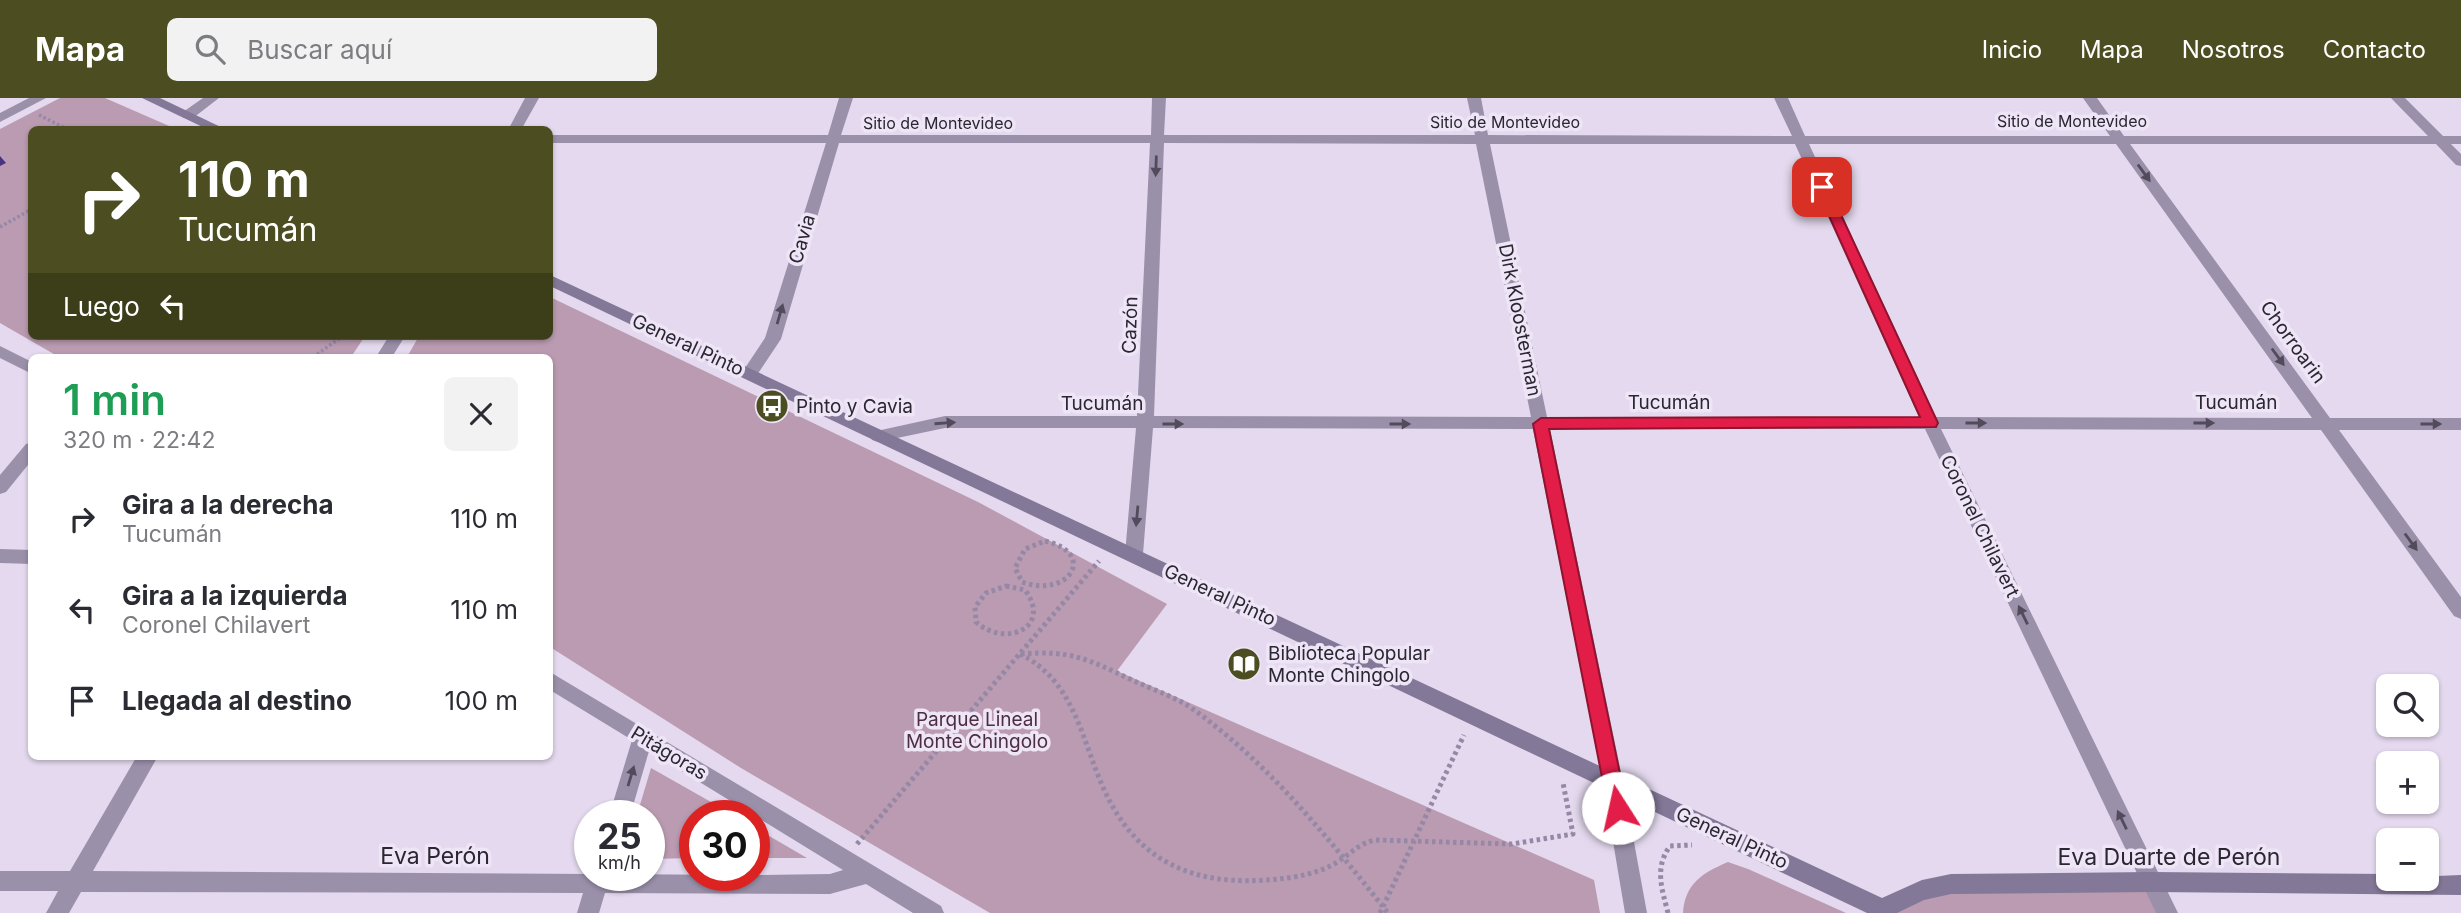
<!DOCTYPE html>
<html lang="es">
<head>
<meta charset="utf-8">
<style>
	body { margin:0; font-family:Inter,sans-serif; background:#f2f2f3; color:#2b2b33; height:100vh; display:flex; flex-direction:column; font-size:26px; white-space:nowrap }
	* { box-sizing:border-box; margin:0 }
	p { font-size:23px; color:#7c7c81 }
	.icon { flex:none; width:38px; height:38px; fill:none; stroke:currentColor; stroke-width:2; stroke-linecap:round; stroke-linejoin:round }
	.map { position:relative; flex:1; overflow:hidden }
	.panel { position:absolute; left:28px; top:256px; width:525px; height:406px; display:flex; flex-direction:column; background:#fff; border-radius:10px; box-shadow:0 2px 5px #0004 }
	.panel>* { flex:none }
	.banner { position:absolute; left:28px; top:28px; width:525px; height:214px; border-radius:10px; box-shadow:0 2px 5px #0004; background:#4c4e21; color:#fff; overflow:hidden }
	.buttons { position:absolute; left:2376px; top:576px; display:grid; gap:14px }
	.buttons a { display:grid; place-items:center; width:63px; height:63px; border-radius:10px; background:#fff; box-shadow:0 2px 5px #0004; font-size:35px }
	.speed { position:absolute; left:574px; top:702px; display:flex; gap:14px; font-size:35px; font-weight:700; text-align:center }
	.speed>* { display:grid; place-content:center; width:91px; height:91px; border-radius:50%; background:#fff; box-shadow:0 2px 5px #0004; line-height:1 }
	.speed small { font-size:18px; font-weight:400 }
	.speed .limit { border:10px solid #d22; background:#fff; color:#111 }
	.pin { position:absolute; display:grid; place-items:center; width:60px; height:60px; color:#fff; margin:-30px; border-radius:14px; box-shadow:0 4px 10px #0006 }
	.me { position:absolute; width:77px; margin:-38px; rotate:350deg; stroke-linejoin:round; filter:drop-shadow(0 0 5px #0008) }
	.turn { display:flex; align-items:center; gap:24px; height:147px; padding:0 35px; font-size:32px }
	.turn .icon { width:91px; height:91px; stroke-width:2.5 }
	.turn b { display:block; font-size:49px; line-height:60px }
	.then { display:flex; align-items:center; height:66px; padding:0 35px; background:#0003; gap:14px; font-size:26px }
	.round { display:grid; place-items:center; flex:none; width:74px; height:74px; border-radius:10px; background:#f2f2f3 }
	.head { display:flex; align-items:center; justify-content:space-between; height:119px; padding:0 35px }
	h1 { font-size:42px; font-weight:600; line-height:52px; color:#1e9e55 }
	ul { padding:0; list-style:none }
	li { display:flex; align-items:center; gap:21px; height:91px; padding:0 35px }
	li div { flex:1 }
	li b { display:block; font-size:26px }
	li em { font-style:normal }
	header { display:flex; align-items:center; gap:42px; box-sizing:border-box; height:98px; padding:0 35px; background:#4c4e21; color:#fff }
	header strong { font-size:33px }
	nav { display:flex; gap:38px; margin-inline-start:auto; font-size:24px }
	.search { width:490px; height:63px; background:#f2f2f3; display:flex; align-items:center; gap:18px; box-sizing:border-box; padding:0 24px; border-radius:10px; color:#7c7c81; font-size:26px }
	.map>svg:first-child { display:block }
	.green { fill:#bb9bb1 }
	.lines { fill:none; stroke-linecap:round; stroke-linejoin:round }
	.path-far1 { stroke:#9588a6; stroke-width:3.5; stroke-dasharray:2.5 2.5; stroke-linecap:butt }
	.path { stroke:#9588a6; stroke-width:5; stroke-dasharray:3.5 3.5; stroke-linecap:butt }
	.minor { fill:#9b90aa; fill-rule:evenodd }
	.secondary { fill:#837898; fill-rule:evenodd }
	.shaded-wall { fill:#473582 }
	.oneway { fill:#524b5c }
	.route { fill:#e11d48; stroke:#92132f; stroke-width:2 }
	.labels { text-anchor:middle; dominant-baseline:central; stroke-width:7; stroke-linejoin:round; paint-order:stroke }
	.far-street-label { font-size:16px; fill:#2a2632; stroke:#eee5f6 }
	.street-label { font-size:19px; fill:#2a2632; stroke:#eee5f6 }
	.poi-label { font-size:19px; fill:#2a2632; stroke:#eee5f6; text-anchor:start }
	.park-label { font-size:19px; fill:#4d2d42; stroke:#eee5f6 }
	.near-street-label { font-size:23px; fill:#2a2632; stroke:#eee5f6 }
</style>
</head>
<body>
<header>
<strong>Mapa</strong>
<div class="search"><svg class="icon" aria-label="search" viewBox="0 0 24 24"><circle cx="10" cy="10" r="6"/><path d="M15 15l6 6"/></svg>Buscar aquí</div>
<nav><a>Inicio</a><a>Mapa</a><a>Nosotros</a><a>Contacto</a></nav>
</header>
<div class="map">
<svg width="2461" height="815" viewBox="0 0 2461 815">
	<rect width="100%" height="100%" fill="#e4d9ee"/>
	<path class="green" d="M60,0H105L176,31L32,32V238H365L351,259H59L0,225V31Z
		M550,199L978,404L1167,506L1117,573L1594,782L1600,815H990L741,670L550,549V259H407L419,238H550Z
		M651,670L734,717L695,718V760L649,761V718L637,717Z
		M754,729L807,760H754Z
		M1728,764L1748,771L1846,815H1683C1685,786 1702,775 1728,764Z
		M2152,784L2167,815H1890L1922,792Z"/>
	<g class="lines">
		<path class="path-far1" d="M39,17L69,32
			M0,129L32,111
			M313,259L343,238"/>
		<path class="path" d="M1045,443C1098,455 1069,501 1022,484L1015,470L1025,451Z
			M1006,488L1025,492C1053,530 1005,550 976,524L975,509L986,495Z
			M1020,556C1073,582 1081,638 1102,687C1139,773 1206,792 1294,779C1310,776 1325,772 1339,763C1351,755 1360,745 1375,742L1512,746L1573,736L1563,685
			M1021,556C1072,552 1087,561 1132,582C1151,591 1173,598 1190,609C1269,665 1328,740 1388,815
			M857,746L1099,463
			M1380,815L1464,637
			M1668,815C1662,791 1654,770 1670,748L1692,747"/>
		<path class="minor" d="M29,0H46L0,24V15Z
			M203,0H219L193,20H183V14Z
			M525,0H539L521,32H508Z
			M839,0H853L841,37H1151L1152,0H1166L1164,37H1475L1467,0H1481L1488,37L1792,38L1774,0H1788L1805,38H2110L2083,0H2097L2124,38H2428L2391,0H2405L2443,38H2461V46H2451L2461,56V68L2456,67L2436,46H2130L2330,320H2461V332H2339L2461,499V521L2454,518L2321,332L1941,331L2178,815H2156L1925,331H1550L1623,684L1647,815H1625L1603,684L1533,331L1153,330L1143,456L1140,461H1128L1125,456L1136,330H945L878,344L872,342L870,338L872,334L945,318H1137L1150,45H839L781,241L755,280L749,282L741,276L765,240L826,45H550V37H828ZM1164,45L1476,46L1531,319L1154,318ZM1490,46H1795L1919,319H1547ZM1809,46H2116L2312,320L1936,319Z
			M389,238H405L392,259H376Z
			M0,248L32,264V276L0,260Z
			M32,344V362L6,394L0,396V377L26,346Z
			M0,451L32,452V466L0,465Z
			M550,574L941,808L944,815H913L866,786L830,796L605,795L599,815H577L583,795L81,794L69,815H46L58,793H0V773H70L137,658H158L93,773L754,777L830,776L843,772L649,653L630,718H609L632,642L550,592Z"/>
		<path class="secondary" d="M142,0H160L227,32H209Z
			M550,177L1882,800L1922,782L1951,776L2152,774L2389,776V780L2461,777V797L2152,794L1951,796L1924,802L1897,815H1867L550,188Z"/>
	</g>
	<path class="shaded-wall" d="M0,58L6,65L0,68Z"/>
	<defs><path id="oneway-solid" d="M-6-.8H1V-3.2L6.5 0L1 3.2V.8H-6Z" transform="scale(1.75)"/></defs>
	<g class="oneway">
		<use href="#oneway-solid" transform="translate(1156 68) rotate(92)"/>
		<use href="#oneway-solid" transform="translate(2144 75) rotate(54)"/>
		<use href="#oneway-solid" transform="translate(780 216) rotate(-74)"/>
		<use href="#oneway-solid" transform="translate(2278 259) rotate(54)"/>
		<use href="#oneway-solid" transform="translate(945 325) rotate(-4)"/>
		<use href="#oneway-solid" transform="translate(1976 325)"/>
		<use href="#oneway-solid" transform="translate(2204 325)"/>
		<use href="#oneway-solid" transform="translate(1173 326)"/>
		<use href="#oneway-solid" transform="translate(1400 326)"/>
		<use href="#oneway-solid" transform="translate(2431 326)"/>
		<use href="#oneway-solid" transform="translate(1137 418) rotate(95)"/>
		<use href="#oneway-solid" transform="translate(2411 444) rotate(54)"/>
		<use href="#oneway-solid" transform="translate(2023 517) rotate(-116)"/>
		<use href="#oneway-solid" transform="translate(631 678) rotate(-73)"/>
		<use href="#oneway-solid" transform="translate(2122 722) rotate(-116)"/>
	</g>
	<path class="route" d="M1822,85L1828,89L1938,325L1936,329L1549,331L1627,710L1625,716L1618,718L1611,716L1608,710L1533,326L1541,320L1920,319L1816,89Z"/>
	<defs>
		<symbol id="bus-disc" viewBox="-11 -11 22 22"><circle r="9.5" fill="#4c4e21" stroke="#eee5f6"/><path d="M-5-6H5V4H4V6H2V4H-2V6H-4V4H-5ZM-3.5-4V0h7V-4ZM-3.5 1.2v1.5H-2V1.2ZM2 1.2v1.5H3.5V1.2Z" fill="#fff"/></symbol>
		<symbol id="library-disc" viewBox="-11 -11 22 22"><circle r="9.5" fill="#4c4e21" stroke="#eee5f6"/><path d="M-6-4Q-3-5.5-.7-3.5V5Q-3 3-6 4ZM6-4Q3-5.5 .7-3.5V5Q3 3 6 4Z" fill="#fff"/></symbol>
	</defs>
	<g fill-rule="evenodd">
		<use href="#bus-disc" x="753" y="289" width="38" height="38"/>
		<use href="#library-disc" x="1225" y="547" width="38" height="38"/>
	</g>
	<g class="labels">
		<g class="far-street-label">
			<text x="2072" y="23">Sitio de Montevideo</text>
			<text x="1505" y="24">Sitio de Montevideo</text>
			<text x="938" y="25">Sitio de Montevideo</text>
		</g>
		<g class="street-label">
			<text transform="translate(802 141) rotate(-74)">Cavia</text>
			<text transform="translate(1520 222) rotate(79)">Dirk Kloosterman</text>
			<text transform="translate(1130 227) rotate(-88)">Cazón</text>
			<text transform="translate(2293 244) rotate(54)">Chorroarin</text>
			<text transform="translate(688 247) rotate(25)">General Pinto</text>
			<text x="1669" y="304">Tucumán</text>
			<text x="2236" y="304">Tucumán</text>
			<text x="1102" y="305">Tucumán</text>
			<text transform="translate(1980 428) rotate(64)">Coronel Chilavert</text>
			<text transform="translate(1220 497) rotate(25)">General Pinto</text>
			<text transform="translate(669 655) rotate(31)">Pitágoras</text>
			<text transform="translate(1732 740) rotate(25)">General Pinto</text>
		</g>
		<g class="poi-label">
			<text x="796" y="308">Pinto y Cavia</text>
			<text x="1268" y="555">Biblioteca Popular<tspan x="1268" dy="22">Monte Chingolo</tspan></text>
		</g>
		<g class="park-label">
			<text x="977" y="621">Parque Lineal<tspan x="977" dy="22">Monte Chingolo</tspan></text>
		</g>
		<g class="near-street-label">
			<text x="435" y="758">Eva Perón</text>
			<text x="2169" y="759">Eva Duarte de Perón</text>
		</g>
	</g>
</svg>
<div class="buttons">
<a><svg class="icon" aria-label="search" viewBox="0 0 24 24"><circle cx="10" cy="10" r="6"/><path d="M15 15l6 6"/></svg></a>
<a>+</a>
<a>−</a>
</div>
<div class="speed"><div>25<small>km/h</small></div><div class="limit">30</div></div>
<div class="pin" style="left:1822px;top:89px;background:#d93025"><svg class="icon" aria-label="arrive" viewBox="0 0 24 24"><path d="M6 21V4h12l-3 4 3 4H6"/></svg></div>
<svg class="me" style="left:1618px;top:710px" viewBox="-20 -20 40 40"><circle r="19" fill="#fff"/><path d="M0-13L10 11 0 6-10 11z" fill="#e11d48"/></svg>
<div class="banner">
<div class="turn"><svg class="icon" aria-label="right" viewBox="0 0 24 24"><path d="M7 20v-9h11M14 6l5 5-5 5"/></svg><div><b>110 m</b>Tucumán</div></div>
<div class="then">Luego<svg class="icon" aria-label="left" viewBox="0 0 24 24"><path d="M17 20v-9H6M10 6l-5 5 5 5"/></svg></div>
</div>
<section class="panel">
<div class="head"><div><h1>1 min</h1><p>320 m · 22:42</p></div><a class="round"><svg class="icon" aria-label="close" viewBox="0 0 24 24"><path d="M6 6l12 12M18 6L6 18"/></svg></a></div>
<ul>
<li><svg class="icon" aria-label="right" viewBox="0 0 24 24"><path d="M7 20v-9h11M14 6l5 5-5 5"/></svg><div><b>Gira a la derecha</b><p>Tucumán</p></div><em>110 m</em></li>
<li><svg class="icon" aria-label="left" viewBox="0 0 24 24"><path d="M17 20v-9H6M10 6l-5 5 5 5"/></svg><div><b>Gira a la izquierda</b><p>Coronel Chilavert</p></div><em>110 m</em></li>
<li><svg class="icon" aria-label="arrive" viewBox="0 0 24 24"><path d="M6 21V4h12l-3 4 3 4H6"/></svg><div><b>Llegada al destino</b></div><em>100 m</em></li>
</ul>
</section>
</div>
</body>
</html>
